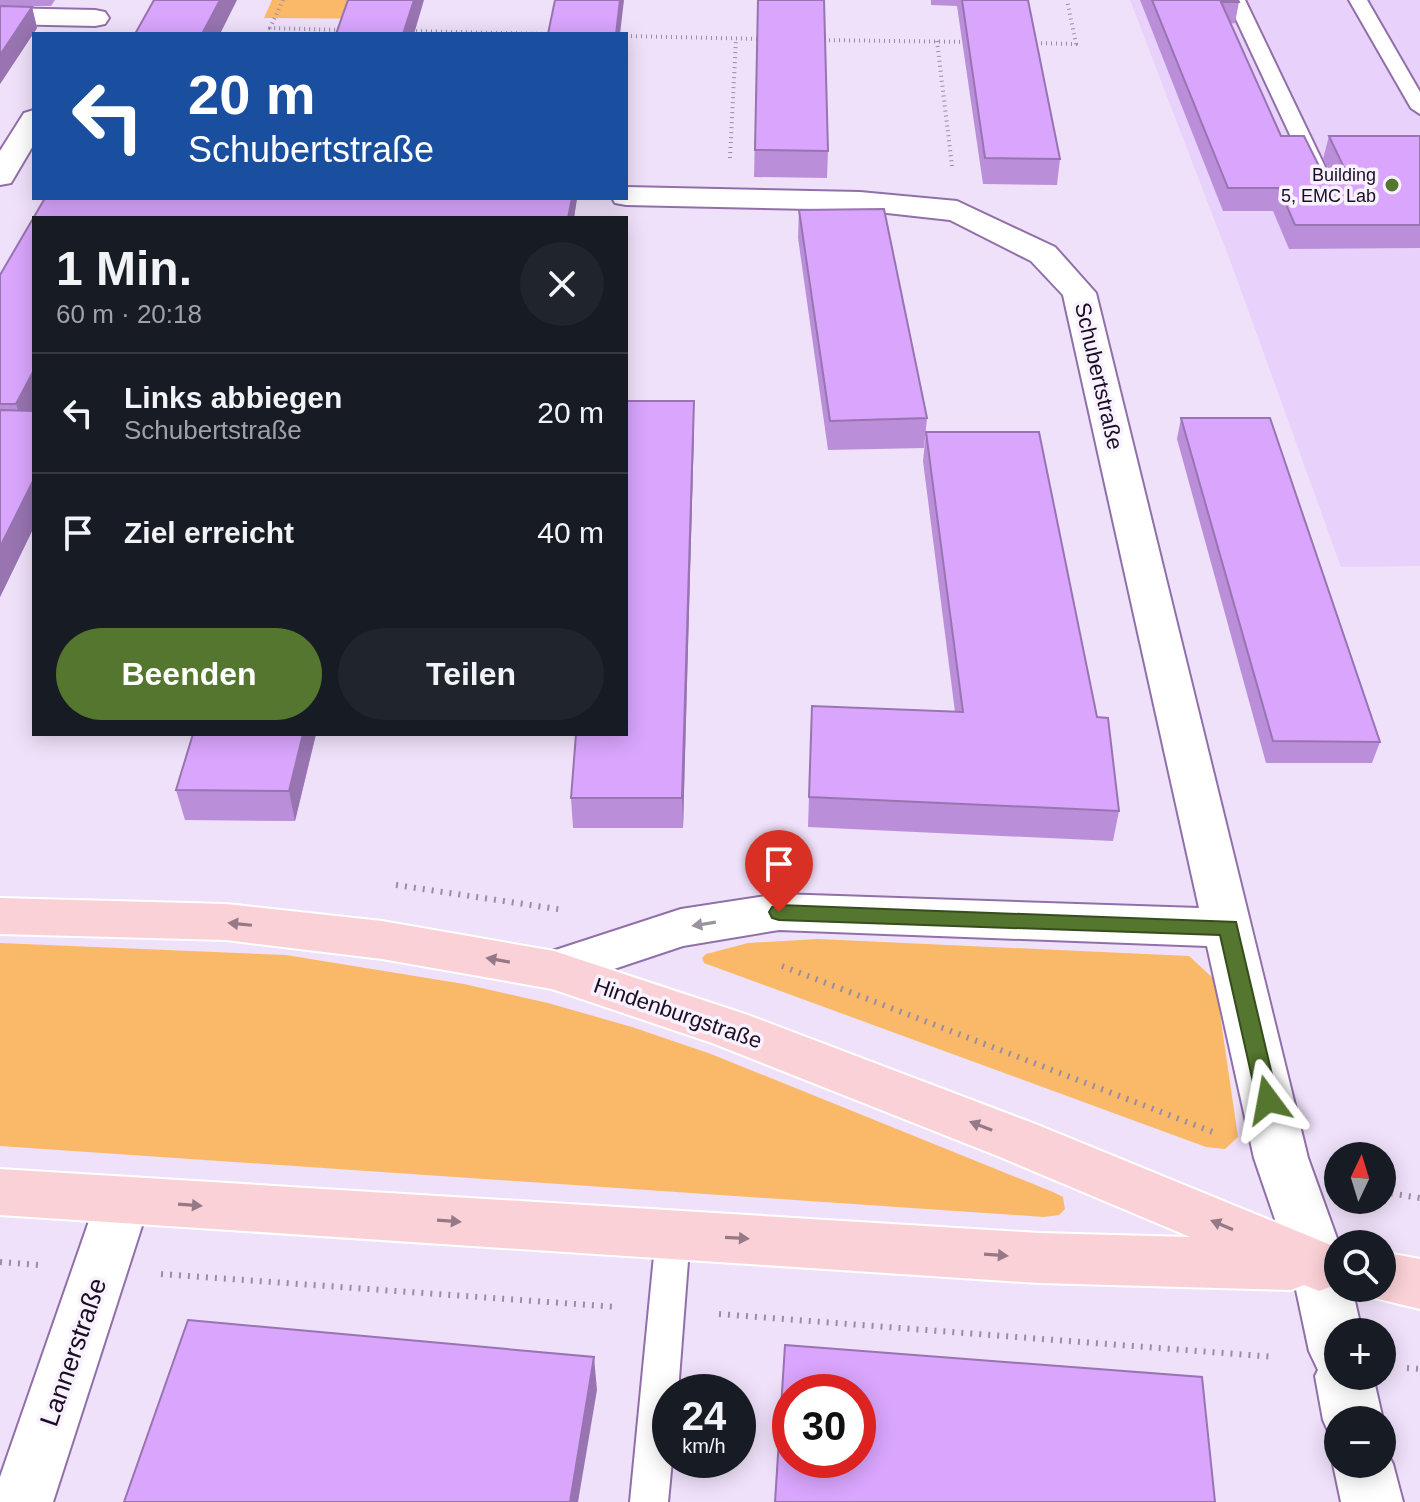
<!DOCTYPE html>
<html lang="de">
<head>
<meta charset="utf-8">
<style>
	body { margin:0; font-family:Helvetica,sans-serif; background:#20242c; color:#f1f3f6; height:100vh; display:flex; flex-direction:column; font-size:30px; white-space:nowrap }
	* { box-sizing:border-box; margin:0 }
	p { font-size:26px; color:#9ea1a6 }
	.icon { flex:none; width:44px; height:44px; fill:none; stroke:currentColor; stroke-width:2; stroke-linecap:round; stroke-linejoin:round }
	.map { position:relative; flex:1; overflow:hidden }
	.drawer { position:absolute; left:32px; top:216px; width:596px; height:520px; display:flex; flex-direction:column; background:#171b24; border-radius:0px; box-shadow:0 4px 20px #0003 }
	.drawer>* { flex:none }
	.guide { position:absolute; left:32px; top:32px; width:596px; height:168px; border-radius:0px; box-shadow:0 4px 20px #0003; background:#1a4fa0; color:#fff; overflow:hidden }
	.needle { width:52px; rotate:4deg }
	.buttons { position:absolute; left:1324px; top:1142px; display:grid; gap:16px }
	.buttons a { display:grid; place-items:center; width:72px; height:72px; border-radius:50%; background:#171b24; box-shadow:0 4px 20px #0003; font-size:40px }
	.speed { position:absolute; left:652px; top:1374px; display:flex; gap:16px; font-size:40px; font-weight:700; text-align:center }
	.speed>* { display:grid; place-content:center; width:104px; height:104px; border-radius:50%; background:#171b24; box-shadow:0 4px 20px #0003; line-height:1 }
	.speed small { font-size:20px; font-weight:400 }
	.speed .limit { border:12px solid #d22; background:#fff; color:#111 }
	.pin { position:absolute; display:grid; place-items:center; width:68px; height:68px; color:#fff; margin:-82px -34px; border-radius:50% 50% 50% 0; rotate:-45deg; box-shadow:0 0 8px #0007 }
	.pin .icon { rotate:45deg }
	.me { position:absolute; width:88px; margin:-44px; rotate:347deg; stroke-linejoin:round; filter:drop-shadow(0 0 6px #0008) }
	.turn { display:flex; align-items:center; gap:28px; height:168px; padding:0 24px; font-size:36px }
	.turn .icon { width:104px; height:104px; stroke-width:2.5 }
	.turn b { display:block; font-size:56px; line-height:68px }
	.round { display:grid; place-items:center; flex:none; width:84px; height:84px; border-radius:42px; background:#20242c }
	.head { display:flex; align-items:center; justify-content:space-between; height:136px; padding:0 24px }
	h1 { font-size:48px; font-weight:600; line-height:60px }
	.primary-button { display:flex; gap:16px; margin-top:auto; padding:16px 24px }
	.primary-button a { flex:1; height:92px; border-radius:48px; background:#54762e; color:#fff; font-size:32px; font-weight:600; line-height:92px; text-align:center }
	.primary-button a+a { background:#20242c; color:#f1f3f6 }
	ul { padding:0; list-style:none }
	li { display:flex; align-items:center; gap:24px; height:120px; padding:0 24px; border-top:2px solid #363941 }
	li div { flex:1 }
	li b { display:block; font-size:30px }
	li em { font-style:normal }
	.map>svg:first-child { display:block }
	.built { fill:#e8d1fa }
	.green { fill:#fab968 }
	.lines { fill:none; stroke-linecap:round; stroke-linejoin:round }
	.lane-casing { stroke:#9170a9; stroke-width:4 }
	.street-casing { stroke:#9170a9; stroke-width:4 }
	.primary-casing { stroke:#fff; stroke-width:4 }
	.path-far1 { stroke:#9a8ca4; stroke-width:4; stroke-dasharray:1 4; stroke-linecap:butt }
	.path { stroke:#9a8ca4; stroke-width:6; stroke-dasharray:2 7; stroke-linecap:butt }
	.lane { fill:#fff; fill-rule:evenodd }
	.street { fill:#fff; fill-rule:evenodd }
	.primary { fill:#fad1d6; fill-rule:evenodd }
	.wall { fill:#bb8eda }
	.shaded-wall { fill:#9874b1 }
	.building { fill:#d9a5fd; stroke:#9874b1; stroke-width:2; fill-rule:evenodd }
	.oneway { fill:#967986 }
	.oneway2 { fill:#98939c }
	.route { fill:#54762e; stroke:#374d1e; stroke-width:2 }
	.poi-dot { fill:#54762e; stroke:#f8f1fe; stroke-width:3 }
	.labels { text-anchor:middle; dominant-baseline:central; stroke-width:7; stroke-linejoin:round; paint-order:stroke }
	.far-poi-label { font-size:18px; fill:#1b0e24; stroke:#f8f1fe; text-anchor:end }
	.street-label { font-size:22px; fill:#1b0e24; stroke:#f8f1fe }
	.near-street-label { font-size:26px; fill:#1b0e24; stroke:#f8f1fe }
</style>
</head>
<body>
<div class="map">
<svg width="1420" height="1502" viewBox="0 0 1420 1502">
	<rect width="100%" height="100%" fill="#efe1fa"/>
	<path class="built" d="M1130,0H1420V566L1341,567L1234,271Z"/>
	<path class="green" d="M272,0H421L414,19L264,18Z
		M818,939L1189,956L1215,980L1238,1137L1225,1149L1206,1147L704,963L702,958L706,954L748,943Z
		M0,943L286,955L464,984L548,1003L632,1027L711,1054L1053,1192L1063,1197L1065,1209L1059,1215L1044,1217L0,1146Z"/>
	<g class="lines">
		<defs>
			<path id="lane" d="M1227,0H1245L1326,169L1323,173L1316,175L1306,169Z
				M1349,0H1367L1420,92V114L1411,108Z
				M673,1220L685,1224L690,1235L678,1392H670L672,1460L668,1502H630L656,1235L661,1224Z"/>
			<path id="street" d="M0,8L95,10L105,12L109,18L105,24L95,26L0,24Z
				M34,110V144L11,183L0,185V151L24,113Z
				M626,187L860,192L957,201L1055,247L1096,293L1308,1158L1339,1244L1338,1288H1352L1362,1332H1338V1376H1373L1383,1420L1382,1421L1338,1420V1442L1332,1440L1323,1420L1315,1376L1318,1370L1309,1351L1291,1266L1254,1158L1207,946L779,930L683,946L554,989L537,984L530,970L537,956L681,909L779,894L1199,908L1063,295L1031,261L950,220L860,210L626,205L615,203L612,198H626Z
				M123,1177L142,1184L150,1201L53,1502H0V1477L96,1201L104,1184Z
				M1382,1443L1393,1464L1403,1502H1341L1333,1464L1338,1452V1464H1382Z"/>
			<path id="primary" d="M0,898L226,904L382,921L554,951L748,1015L1038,1125L1338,1248V1284L1319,1291L1304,1285L1291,1290L1039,1283L0,1215V1169L1039,1233L1190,1237L1000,1157L712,1043L552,989L382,959L226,940L0,934Z
				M1382,1252L1420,1259V1309L1362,1295L1359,1288H1382Z"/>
		</defs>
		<use href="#lane" class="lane-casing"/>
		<use href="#street" class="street-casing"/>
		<use href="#primary" class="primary-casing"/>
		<path class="path-far1" d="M283,0L270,28L341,30
			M411,31L548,34
			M626,36L761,39
			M819,40L969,42
			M937,41L952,166
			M1031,43L1076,44L1067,0
			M730,158L736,39"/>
		<path class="path" d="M396,885L564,910
			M782,966L1213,1132
			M1382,1192L1420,1198
			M0,1262L39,1265
			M161,1274L617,1307
			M719,1314L1275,1357
			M1407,1368L1420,1369"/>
		<use href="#lane" class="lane"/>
		<use href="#street" class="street"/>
		<use href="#primary" class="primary"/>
	</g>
	<path class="wall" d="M0,0H55L51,6H1L32,7L37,28L0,84Z
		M758,0L828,151L827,178L754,177Z
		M931,0H1028L1060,159L1057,185L983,184L957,6L931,5Z
		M1140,0H1238L1239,2L1235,23L1230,24L1281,136L1327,182L1335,183L1323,159L1329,136H1420V248L1289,249L1273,211H1223Z
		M45,198H577L574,218H34V527L0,597V275Z
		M799,210L927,418L924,448L828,450L798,238Z
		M1181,418L1380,742L1372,763H1266L1177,439Z
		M694,430L683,828H573L571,798Z
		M926,432L1097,717L1119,811L1113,841L808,827L812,706L955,712L923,461Z
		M316,734L295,821L185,820L176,790Z"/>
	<path class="shaded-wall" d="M220,0H237L220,34H202Z
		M414,0H424L414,34H403Z
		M620,0H624L620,34H616Z
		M32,7L37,28L0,84V55Z
		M572,198H577L574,218H568Z
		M34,370V414L25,433L16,404Z
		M694,401V430L683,828L682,798Z
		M34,479V527L0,597V547Z
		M303,734H316L295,821L289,791Z
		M594,1357L597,1390L578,1502H570Z"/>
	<path class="building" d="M154,0H220L202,34H135Z
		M348,0H414L403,34H336Z
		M555,0H620L616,34H548Z
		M758,0H824L828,151L755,150Z
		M962,0H1028L1060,159L985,158Z
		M1152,0H1238L1239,2H1221L1281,136H1304L1327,182L1336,183L1348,176L1329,136H1420V225H1295L1279,188H1228Z
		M0,6L32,7L0,55Z
		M45,198H572L568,218H34V370L16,404H0V275Z
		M884,209L927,418L830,421L799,210Z
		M626,401H694L682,798H571L576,734H626Z
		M0,410L34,411V479L0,547Z
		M1181,418H1270L1380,742L1273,741Z
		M926,432H1039L1097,717L1108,718L1119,811L809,797L812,706L963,712Z
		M193,734H303L289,791L176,790Z
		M188,1320L594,1357L570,1502H124Z
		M785,1345L1202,1377L1215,1502H775ZM790,1392H858V1460H790Z"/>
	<defs><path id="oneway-solid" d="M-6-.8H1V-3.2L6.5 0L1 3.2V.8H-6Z" transform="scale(2)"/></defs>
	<g class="oneway">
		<use href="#oneway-solid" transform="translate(240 924) rotate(-174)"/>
		<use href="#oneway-solid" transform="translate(498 960) rotate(-170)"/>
		<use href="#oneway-solid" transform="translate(981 1126) rotate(-159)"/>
		<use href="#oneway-solid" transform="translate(190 1205) rotate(4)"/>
		<use href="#oneway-solid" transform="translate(449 1221) rotate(4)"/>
		<use href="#oneway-solid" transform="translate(1222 1225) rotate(-157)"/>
		<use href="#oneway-solid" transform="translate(737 1238) rotate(3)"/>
		<use href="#oneway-solid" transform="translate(996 1255) rotate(4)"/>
	</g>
	<use class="oneway2" href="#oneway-solid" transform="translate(704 924) rotate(171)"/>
	<path class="route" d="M779,905L1236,922L1278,1100L1275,1106L1268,1109L1260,1106L1257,1100L1220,935L779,920L772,918L769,912L772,907Z"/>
	<circle class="poi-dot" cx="1392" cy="185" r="8"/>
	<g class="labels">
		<g class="far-poi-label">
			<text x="1376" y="175">Building<tspan x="1376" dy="21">5, EMC Lab</tspan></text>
		</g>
		<g class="street-label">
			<text transform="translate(1099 376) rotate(77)">Schubertstraße</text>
			<text transform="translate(678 1013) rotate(19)">Hindenburgstraße</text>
		</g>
		<g class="near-street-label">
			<text transform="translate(73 1352) rotate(-71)">Lannerstraße</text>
		</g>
	</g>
</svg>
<div class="buttons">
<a><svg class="needle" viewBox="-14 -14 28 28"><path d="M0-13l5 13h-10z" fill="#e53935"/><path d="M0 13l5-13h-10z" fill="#9ea1a6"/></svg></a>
<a><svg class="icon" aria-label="search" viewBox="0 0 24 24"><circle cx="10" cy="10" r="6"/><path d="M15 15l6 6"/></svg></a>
<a>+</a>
<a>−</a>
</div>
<div class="speed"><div>24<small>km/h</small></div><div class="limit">30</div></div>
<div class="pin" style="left:779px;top:912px;background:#d93025"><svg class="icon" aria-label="arrive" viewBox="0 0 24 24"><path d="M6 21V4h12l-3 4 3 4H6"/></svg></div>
<svg class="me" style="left:1268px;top:1100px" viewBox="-20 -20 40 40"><path d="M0-17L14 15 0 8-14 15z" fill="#54762e" stroke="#fff" stroke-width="4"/></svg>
<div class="guide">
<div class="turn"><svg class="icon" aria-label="left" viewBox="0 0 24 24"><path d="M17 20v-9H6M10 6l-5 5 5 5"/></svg><div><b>20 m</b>Schubertstraße</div></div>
</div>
<section class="drawer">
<div class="head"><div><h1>1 Min.</h1><p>60 m · 20:18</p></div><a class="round"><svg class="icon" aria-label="close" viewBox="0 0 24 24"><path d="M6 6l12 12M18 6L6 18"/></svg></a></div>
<ul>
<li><svg class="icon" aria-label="left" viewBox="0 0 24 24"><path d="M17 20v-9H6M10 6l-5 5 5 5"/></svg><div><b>Links abbiegen</b><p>Schubertstraße</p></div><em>20 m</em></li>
<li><svg class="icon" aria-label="arrive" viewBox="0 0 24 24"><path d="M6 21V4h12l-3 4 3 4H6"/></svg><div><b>Ziel erreicht</b></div><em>40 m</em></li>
</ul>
<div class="primary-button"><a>Beenden</a><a>Teilen</a></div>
</section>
</div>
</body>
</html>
